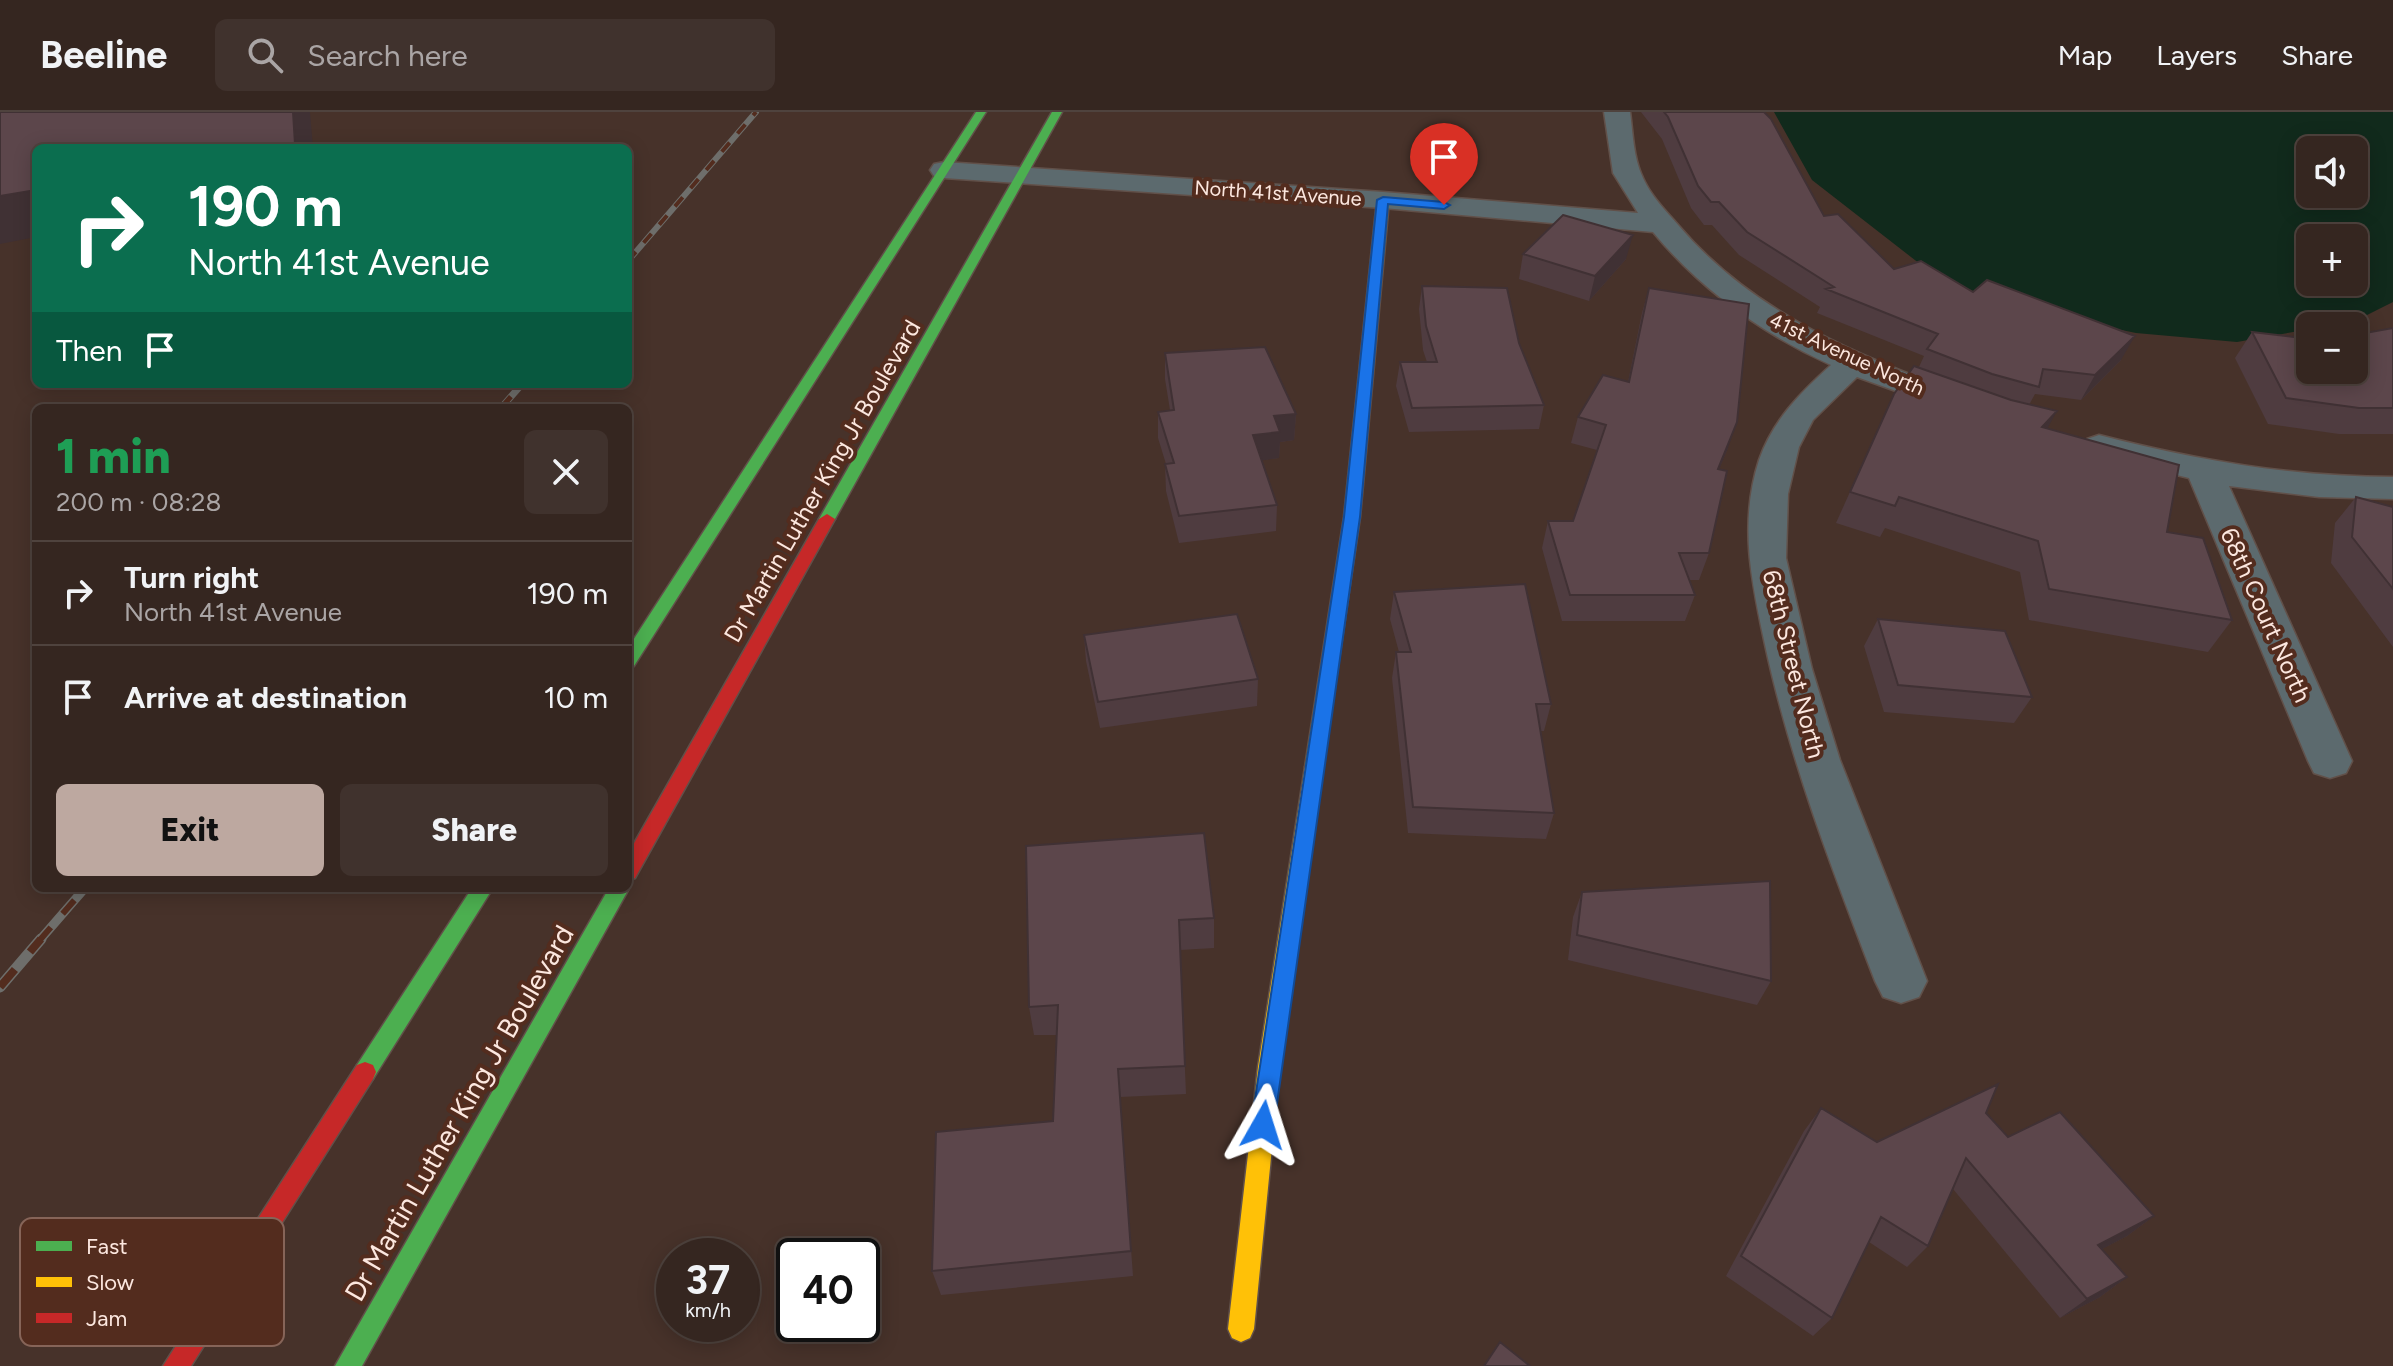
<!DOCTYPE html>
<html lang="en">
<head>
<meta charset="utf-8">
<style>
	body { margin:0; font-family:Figtree,sans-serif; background:#40322d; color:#f1f3f6; height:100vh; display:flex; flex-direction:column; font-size:30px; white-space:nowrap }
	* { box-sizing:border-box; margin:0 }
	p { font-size:26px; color:#aaa5a5 }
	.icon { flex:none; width:44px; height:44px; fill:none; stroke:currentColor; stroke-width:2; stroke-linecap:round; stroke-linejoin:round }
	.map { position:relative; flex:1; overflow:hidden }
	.panel { position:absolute; left:32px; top:292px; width:600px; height:488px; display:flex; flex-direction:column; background:#352620; border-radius:12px; box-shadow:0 4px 20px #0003,0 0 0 2px #4f433e }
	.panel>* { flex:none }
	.hud { position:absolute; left:32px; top:32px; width:600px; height:244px; border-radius:12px; box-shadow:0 4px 20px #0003,0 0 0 2px #4f433e; background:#0b6e4f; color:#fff; overflow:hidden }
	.tools { position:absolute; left:2296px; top:24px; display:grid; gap:16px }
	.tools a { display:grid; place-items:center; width:72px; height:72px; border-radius:12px; background:#352620; box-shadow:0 4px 20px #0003,0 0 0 2px #4f433e; font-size:40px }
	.speed { position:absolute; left:656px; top:1126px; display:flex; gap:16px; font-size:40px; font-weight:700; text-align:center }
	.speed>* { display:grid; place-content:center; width:104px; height:104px; border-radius:50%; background:#352620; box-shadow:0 4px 20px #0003,0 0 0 2px #4f433e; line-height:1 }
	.speed small { font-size:20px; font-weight:400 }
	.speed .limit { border:4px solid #111; border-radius:12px; background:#fff; color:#111 }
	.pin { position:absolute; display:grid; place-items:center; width:68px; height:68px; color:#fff; margin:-82px -34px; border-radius:50% 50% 50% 0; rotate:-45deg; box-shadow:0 0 8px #0007 }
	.pin .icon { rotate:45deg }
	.me { position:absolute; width:88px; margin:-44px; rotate:6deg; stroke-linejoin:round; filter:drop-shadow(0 0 6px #0008) }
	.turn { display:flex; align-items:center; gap:28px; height:168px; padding:0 24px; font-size:36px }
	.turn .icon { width:104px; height:104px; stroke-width:2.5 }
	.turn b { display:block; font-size:56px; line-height:68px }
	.then { display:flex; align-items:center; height:76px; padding:0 24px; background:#0003; gap:16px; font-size:30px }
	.round { display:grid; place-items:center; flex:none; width:84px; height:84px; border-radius:12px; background:#40322d }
	.overview { display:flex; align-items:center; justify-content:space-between; height:136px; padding:0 24px }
	h1 { font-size:48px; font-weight:800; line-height:60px; color:#1e9e55 }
	.primary-button { display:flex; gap:16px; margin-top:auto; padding:16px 24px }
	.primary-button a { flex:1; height:92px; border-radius:12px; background:#bda8a0; color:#111; font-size:32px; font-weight:800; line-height:92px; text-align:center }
	.primary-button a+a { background:#40322d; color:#f1f3f6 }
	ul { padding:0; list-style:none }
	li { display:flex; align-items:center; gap:24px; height:104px; padding:0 24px; border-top:2px solid #4f433e }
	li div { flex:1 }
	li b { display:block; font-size:30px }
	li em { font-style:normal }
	header { display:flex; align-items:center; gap:48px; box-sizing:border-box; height:112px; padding:0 40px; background:#352620; border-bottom:2px solid #4f433e }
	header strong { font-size:38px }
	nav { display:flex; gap:44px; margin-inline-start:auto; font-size:28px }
	.search { width:560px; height:72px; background:#40322d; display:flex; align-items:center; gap:20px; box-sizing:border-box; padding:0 28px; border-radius:12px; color:#aaa5a5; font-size:30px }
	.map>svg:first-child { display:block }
	.water { fill:#112a1c; fill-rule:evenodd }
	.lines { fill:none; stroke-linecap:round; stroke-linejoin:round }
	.street-casing { stroke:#615049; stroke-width:3 }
	.fast-casing { stroke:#615049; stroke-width:3 }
	.slow-casing { stroke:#615049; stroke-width:3 }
	.jam-casing { stroke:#615049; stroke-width:3 }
	.street { fill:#5c6a6e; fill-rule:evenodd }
	.fast { fill:#4caf50; fill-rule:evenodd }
	.slow { fill:#ffc107; fill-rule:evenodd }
	.jam { fill:#c62828; fill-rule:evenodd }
	.rail-far3-casing { stroke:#6e6e6b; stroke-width:6 }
	.rail-far2-casing { stroke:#6e6e6b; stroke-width:7 }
	.rail-far1-casing { stroke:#6e6e6b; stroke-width:9 }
	.rail-casing { stroke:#6e6e6b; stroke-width:11 }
	.rail-far3 { stroke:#532c1e; stroke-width:4; stroke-dasharray:12; stroke-linecap:butt }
	.rail-far2 { stroke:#532c1e; stroke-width:5; stroke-dasharray:15; stroke-linecap:butt }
	.rail-far1 { stroke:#532c1e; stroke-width:6; stroke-dasharray:18; stroke-linecap:butt }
	.rail { stroke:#532c1e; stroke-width:8; stroke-dasharray:23; stroke-linecap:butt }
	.wall { fill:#4f3c40 }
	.shaded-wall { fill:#403134 }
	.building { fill:#5c464b; stroke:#403134; stroke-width:2 }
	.route { fill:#1a73e8; stroke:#114b97; stroke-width:2 }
	.labels { text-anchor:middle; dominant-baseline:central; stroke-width:8; stroke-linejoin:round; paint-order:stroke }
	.far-street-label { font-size:20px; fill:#fce7df; stroke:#532c1e }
	.street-label { font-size:24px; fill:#fce7df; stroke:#532c1e }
	.near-street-label { font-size:28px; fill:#fce7df; stroke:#532c1e }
	.key { fill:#532c1e; stroke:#866458; stroke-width:2 }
	.key-label { font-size:22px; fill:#fce7df }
</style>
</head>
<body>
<header>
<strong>Beeline</strong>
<div class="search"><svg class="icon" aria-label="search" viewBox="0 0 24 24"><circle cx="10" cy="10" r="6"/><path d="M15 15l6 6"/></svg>Search here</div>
<nav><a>Map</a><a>Layers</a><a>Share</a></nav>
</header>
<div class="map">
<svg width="2393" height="1254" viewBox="0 0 2393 1254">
	<rect width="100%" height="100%" fill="#47322a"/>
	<path class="water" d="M1774,0H2393V190L2357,208L2310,214V217L2237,230L2136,221L2006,194L1929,159L1812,68ZM2310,38H2354V82H2310ZM2310,126H2354V170H2310Z"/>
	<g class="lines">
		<defs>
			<path id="street" d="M1604,0H1630C1633,21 1633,45 1643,66C1651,84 1666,99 1679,114C1754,202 1863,247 1969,284L1974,291L1969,298L1957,301L1857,265L1813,308L1799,335L1788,382L1786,446L1812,557L1840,648L1927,869L1919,885L1901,891L1883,885L1875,869C1832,757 1789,646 1764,528C1751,467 1739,410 1759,348C1773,308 1800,281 1831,253C1763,222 1701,178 1653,120L1383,96L944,66L934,64L930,58L934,52L944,50L1383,80L1638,101L1613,61Z
				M2099,323C2196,348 2292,365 2393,365V387L2319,385L2229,374L2352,649L2346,661L2330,666L2314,661L2308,649L2189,366L2087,341L2081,334L2087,327Z"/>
			<path id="fast" d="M976,0H986L634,554L628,556V536Z
				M1052,0H1062L835,407L827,412L822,410L819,407Z
				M1383,85L1389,88L1360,405L1323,655L1320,660H1308L1305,655L1344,405L1377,88Z
				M628,774L629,776L626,782L362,1254H335L609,776Z
				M472,776H493L373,967L365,970L357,967L354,960L357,953Z"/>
			<path id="slow" d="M1314,648L1320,650L1323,655L1280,955L1254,1217L1250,1226L1241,1230L1232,1226L1228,1217L1258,955L1305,655L1308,650Z"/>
			<path id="jam" d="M827,402L835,407L635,766L628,768V742L819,407Z
				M365,950L373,953L376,960L373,967L191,1254H163L357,953Z"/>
		</defs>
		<use href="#street" class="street-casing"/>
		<use href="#fast" class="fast-casing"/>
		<use href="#slow" class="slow-casing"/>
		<use href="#jam" class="jam-casing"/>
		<use href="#street" class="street"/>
		<use href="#fast" class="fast"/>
		<use href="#slow" class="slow"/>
		<use href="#jam" class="jam"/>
		<defs>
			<path id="rail-far3" d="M628,149L756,0"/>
			<path id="rail-far2" d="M501,296L522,272"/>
			<path id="rail-far1" d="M39,829L85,776"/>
			<path id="rail" d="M0,875L41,827"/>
		</defs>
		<use href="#rail-far3" class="rail-far3-casing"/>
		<use href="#rail-far2" class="rail-far2-casing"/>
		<use href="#rail-far1" class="rail-far1-casing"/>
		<use href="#rail" class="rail-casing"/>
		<use href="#rail-far3" class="rail-far3"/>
		<use href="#rail-far2" class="rail-far2"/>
		<use href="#rail-far1" class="rail-far1"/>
		<use href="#rail" class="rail"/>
	</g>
	<path class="wall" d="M1641,0H1764L1824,104L1894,157L1973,180L2121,248L2081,288L2035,282L2029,293L2048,316L2167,420L2232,508L2208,540L2029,508L2020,460L1885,416L1880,425L1836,411L1894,282L1919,255L1924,244L1817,201L1820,195L1739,143L1712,113H1704L1691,96L1662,27Z
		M1523,142L1626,147L1589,189L1519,167Z
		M1422,174L1519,231L1544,293L1539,317L1409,320L1396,274L1400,250H1427L1423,238L1419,197Z
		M1649,176L1728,336L1719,357L1709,441L1699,468H1689L1695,483L1685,509H1562L1542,436L1548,409H1573L1597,338L1571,331L1578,305L1628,270L1642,201Z
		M2393,216V322H2339L2268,312L2235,246L2252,220L2310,258Z
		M1165,241L1296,302L1294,328L1280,330L1279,346L1261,348L1277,393L1276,419L1179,431L1166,379L1165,352H1166L1158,326V300L1170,298L1165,267Z
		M2356,385L2393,395V535L2331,451L2335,411Z
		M1394,480L1551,592L1544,619H1541L1554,701L1546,727L1408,721L1392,566L1396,540H1399L1390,507Z
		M1878,507L2032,585L2014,611L1884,600L1864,534Z
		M1084,523L1258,567L1257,594L1100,616L1086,549Z
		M1026,734L1214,806V836L1180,838L1186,982L1120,985L1133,1164L941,1183L932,1159L1053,1009L1057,923H1034L1029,895Z
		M1582,780L1771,869L1757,893L1568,848L1573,805Z
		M1821,996L1877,1030L1986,1001L2008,1025L2154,1104L2127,1124L2102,1137L2127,1165L2100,1185L2060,1206L1953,1077L1928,1134L1907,1155L1869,1130L1832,1206L1813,1224L1726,1164L1804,1019Z"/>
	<path class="shaded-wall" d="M293,0H310L313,36H272Z
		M36,78V125L0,132V84Z
		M1633,123L1626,147L1589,189L1595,164Z
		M2135,224L2121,248L2081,288L2095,263Z
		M2057,299L2040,330L2042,315Z
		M1296,302L1294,328L1280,330L1279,346L1252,350L1253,323L1274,304Z
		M1737,310L1728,336L1708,383L1718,357Z
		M2154,1104L2127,1124L2072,1153L2098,1133Z
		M2127,1165L2100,1185L2060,1206L2087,1187Z"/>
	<path class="building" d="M0,0H293L295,32L272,36H36V78L0,84Z
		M1664,0H1764L1771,7L1824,104L1838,102L1894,157L1921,149L1973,180L1987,168L2135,224L2095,263L2043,257L2039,275L1992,262L1927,237L1938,222L1826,177L1834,175L1747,120L1719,90H1711L1698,74L1668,5Z
		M1563,103L1633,123L1595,164L1523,142Z
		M1422,174L1507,176L1519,231L1544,293L1412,296L1400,250H1437L1426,214Z
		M1649,176L1749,192L1737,310L1718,357L1727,359L1709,441H1679L1695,483H1570L1548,409H1573L1606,313L1578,305L1603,263L1629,270Z
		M2393,216V296H2359L2286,286L2252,220L2310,227V258H2354V223Z
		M1265,235L1296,302L1274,304L1280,320L1253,323L1277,393L1179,404L1165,352L1174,351L1158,300L1174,298L1165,241Z
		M1914,254L2011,288L2057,299L2042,315L2179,353L2167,420L2203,426L2232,508L2049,477L2038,429L1899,385L1895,394L1850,380L1894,282Z
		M2356,385L2393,395V477L2352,425Z
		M1525,472L1551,592H1536L1554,701L1413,695L1396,540H1411L1394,480Z
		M1237,502L1258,567L1098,590L1084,523Z
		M1878,507L2005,519L2032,585L1898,573Z
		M1204,721L1214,806L1179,808L1185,954L1118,957L1131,1139L932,1159L936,1020L1053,1009L1058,893L1029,895L1026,734Z
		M1770,769L1771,869L1577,823L1582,780Z
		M1998,972L1986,1001L2008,1025L2060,1000L2154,1104L2098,1133L2127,1165L2087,1187L1966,1046L1928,1134L1881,1105L1832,1206L1741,1144L1821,996L1877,1030Z
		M1500,1230L1530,1254H1484Z"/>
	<path class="route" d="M1383,85L1444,90L1450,93L1444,97L1388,92L1360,405L1274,1013L1271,1021L1263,1024L1254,1021L1251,1013L1344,405L1377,88Z"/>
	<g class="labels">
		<g class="far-street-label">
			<text transform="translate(1278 81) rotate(4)">North 41st Avenue</text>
			<text transform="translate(1847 242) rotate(25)">41st Avenue North</text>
		</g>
		<g class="street-label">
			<text transform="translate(822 369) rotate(-60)">Dr Martin Luther King Jr Boulevard</text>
			<text transform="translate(2266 503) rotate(66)">68th Court North</text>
			<text transform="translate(1794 552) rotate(76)">68th Street North</text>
		</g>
		<g class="near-street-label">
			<text transform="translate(459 1001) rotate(-60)">Dr Martin Luther King Jr Boulevard</text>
		</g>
	</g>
	<rect x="20" y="1106" width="264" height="128" rx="12" class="key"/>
	<rect x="36" y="1129" width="36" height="10" fill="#4caf50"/>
	<rect x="36" y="1165" width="36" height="10" fill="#ffc107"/>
	<rect x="36" y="1201" width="36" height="10" fill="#c62828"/>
	<g class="key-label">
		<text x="86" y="1142">Fast</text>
		<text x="86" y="1178">Slow</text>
		<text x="86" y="1214">Jam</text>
	</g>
</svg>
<div class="tools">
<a><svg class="icon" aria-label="sound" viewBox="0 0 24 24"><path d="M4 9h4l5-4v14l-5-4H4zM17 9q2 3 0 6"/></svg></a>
<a>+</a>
<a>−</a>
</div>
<div class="speed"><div>37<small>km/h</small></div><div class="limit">40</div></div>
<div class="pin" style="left:1444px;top:93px;background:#d93025"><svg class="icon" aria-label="arrive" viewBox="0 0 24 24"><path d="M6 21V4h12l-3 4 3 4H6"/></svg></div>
<svg class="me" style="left:1263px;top:1013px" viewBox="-20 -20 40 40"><path d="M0-17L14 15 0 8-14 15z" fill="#1a73e8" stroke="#fff" stroke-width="4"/></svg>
<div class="hud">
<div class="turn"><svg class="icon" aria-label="right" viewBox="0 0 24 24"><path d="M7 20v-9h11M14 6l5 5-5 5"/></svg><div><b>190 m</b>North 41st Avenue</div></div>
<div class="then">Then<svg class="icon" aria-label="arrive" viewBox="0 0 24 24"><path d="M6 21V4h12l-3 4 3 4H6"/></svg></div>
</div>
<section class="panel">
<div class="overview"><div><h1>1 min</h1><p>200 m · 08:28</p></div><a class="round"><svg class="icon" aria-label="close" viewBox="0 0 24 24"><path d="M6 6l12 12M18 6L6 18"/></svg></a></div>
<ul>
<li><svg class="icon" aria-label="right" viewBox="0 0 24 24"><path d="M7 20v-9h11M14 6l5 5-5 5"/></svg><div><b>Turn right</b><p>North 41st Avenue</p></div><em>190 m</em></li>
<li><svg class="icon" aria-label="arrive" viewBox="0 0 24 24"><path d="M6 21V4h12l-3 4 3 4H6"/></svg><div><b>Arrive at destination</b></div><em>10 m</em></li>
</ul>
<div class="primary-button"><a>Exit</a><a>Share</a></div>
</section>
</div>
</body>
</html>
